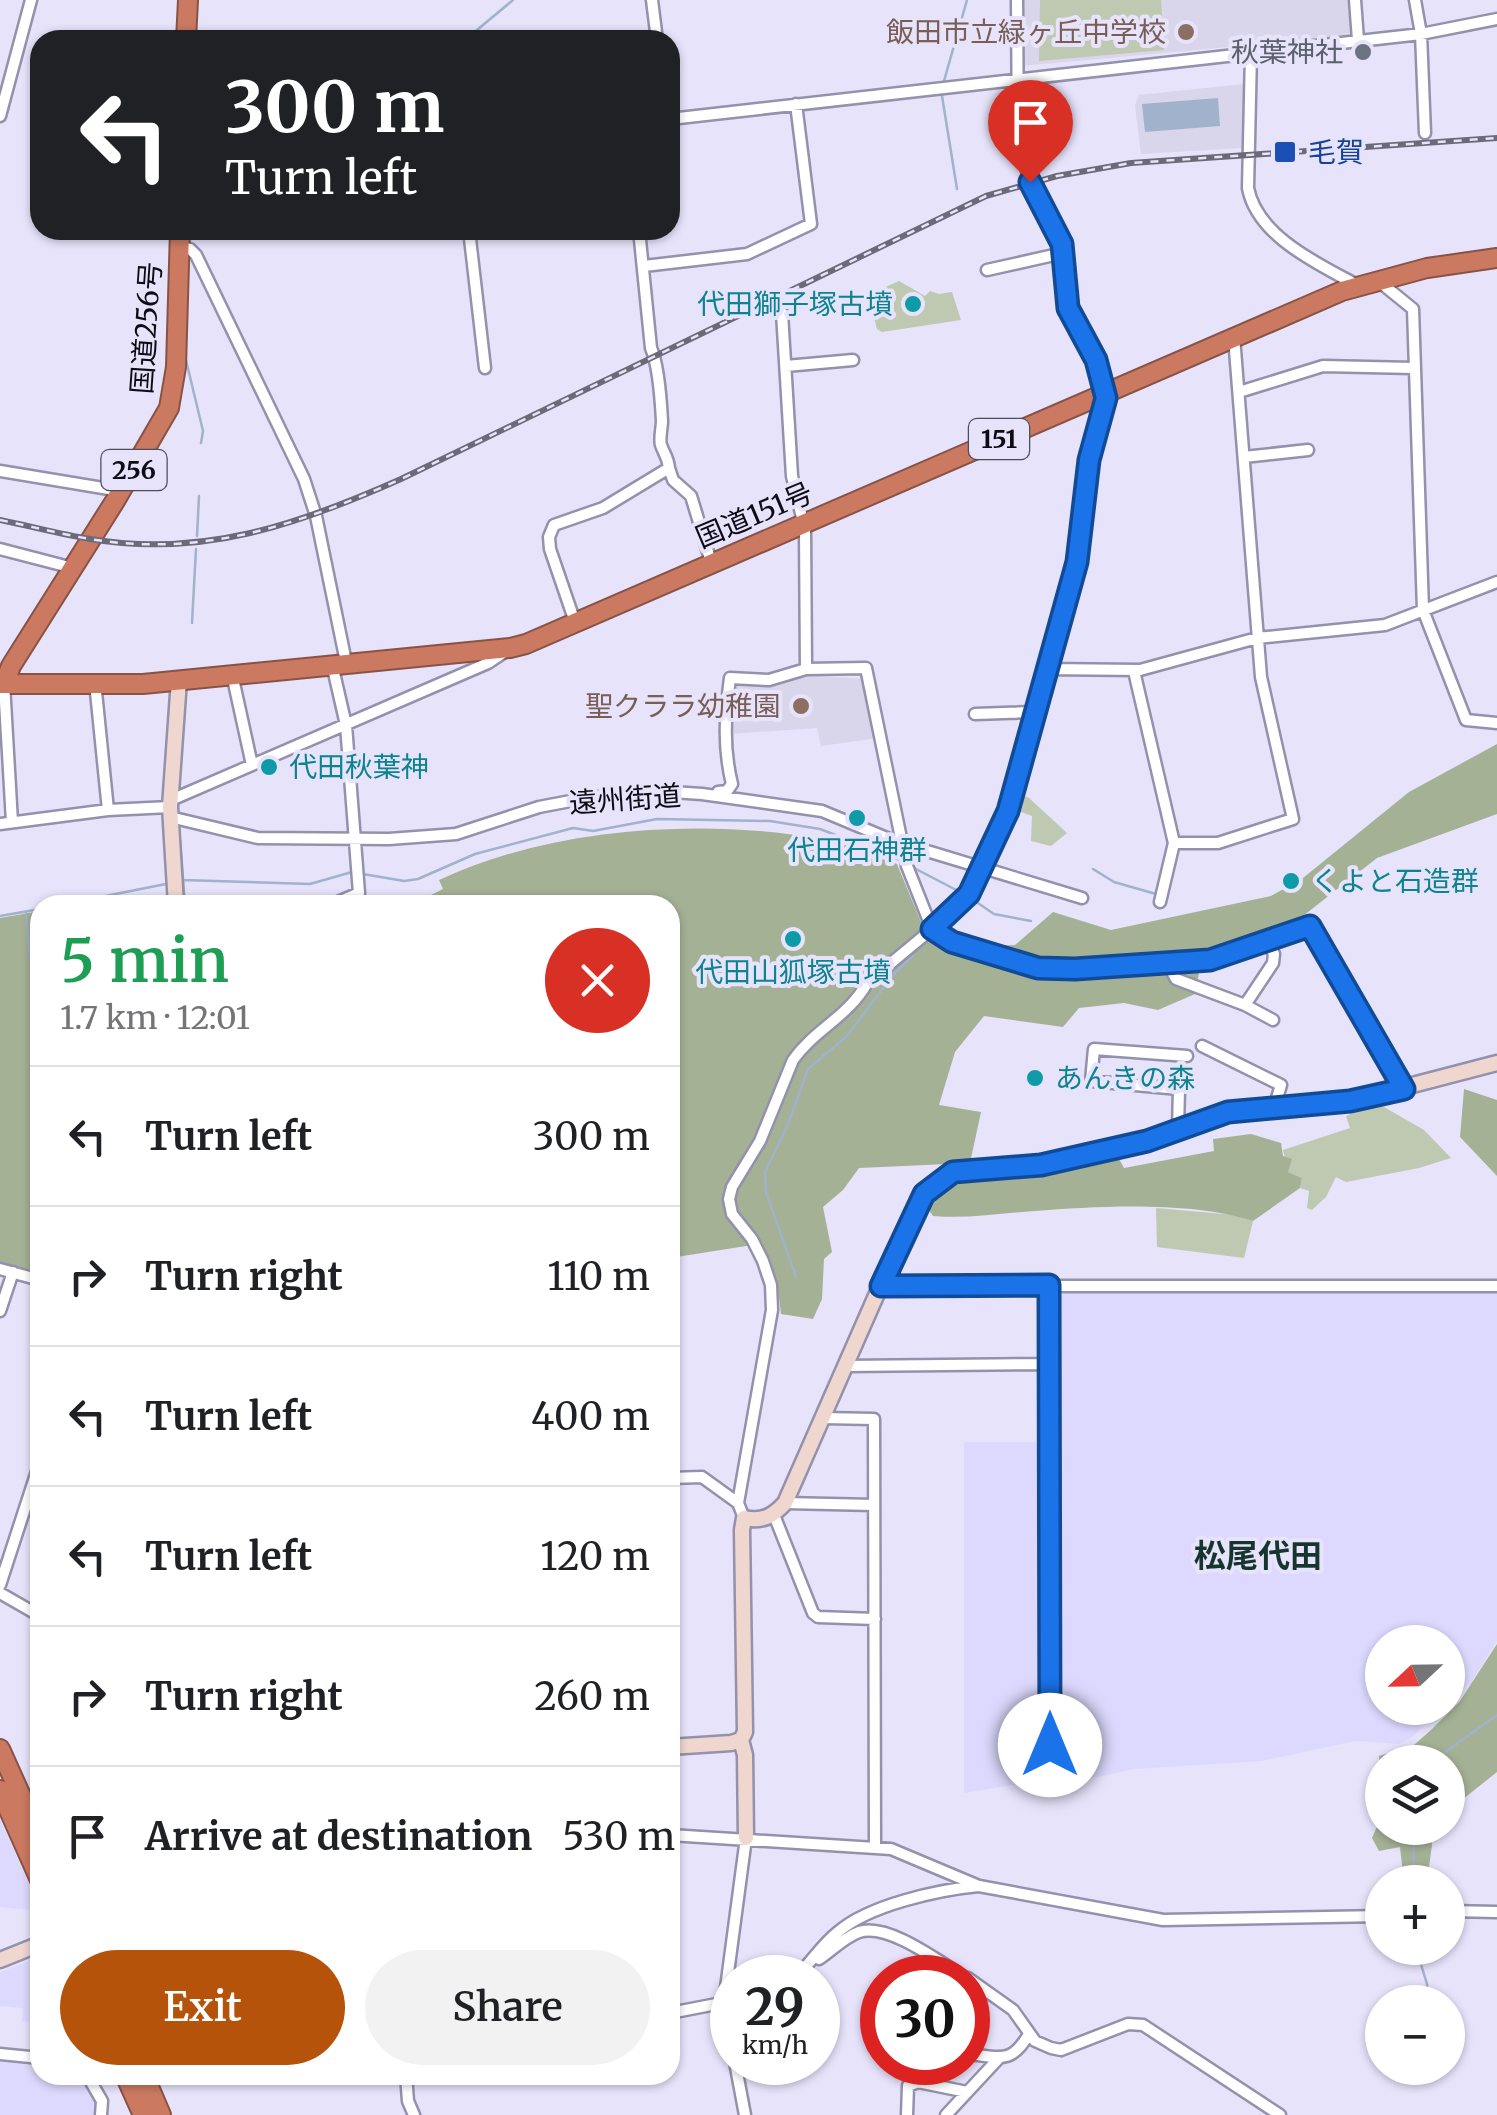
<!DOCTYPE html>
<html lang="en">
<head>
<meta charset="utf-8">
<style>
	body { margin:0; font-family:Merriweather,"Noto Sans JP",serif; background:#f2f2f2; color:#202124; height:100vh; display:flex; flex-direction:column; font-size:38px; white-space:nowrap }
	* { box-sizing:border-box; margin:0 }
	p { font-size:32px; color:#757577 }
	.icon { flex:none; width:55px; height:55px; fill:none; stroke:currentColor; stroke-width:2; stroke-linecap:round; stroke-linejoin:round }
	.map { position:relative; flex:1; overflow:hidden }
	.sheet { position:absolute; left:30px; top:895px; width:650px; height:1190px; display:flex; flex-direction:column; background:#fff; border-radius:30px; box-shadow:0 2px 8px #0004 }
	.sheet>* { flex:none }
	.guide { position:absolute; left:30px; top:30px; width:650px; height:210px; border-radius:30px; box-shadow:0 2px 8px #0004; background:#202124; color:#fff; overflow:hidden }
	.needle { width:65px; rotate:248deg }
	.tools { position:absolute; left:1365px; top:1625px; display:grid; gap:20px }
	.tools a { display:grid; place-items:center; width:100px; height:100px; border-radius:50%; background:#fff; box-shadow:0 2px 8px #0004; font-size:50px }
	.speed { position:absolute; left:710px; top:1955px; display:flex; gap:20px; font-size:50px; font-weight:700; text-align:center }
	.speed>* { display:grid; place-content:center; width:130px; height:130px; border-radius:50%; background:#fff; box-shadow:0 2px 8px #0004; line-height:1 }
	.speed small { font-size:25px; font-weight:400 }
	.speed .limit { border:15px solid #d22; background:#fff; color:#111 }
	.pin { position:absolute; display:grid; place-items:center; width:85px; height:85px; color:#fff; margin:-102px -42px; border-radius:50% 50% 50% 0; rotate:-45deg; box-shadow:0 0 10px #0007 }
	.pin .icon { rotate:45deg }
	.me { position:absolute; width:110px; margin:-55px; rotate:0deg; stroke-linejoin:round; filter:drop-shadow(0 0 8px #0008) }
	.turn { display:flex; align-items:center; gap:35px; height:210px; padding:0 30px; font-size:45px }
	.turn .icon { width:130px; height:130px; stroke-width:2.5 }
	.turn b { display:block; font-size:70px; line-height:85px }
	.round { display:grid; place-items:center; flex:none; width:105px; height:105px; border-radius:52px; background:#f2f2f2 }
	.headline { display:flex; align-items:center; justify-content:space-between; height:170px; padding:0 30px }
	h1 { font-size:60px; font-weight:600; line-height:75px; color:#1e9e55 }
	.button { display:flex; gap:20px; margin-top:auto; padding:20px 30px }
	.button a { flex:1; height:115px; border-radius:60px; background:#b45309; color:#fff; font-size:40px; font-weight:600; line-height:115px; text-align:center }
	.button a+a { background:#f2f2f2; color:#202124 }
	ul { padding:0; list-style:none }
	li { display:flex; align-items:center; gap:30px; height:140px; padding:0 30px; border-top:2px solid #e0e0e0 }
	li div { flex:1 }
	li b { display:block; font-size:38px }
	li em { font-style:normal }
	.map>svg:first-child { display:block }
	.built { fill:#ddd9fe }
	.education { fill:#d9d5eb }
	.green { fill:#bfc9b2 }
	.forest { fill:#a5b195 }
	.water { fill:#a1b2cc }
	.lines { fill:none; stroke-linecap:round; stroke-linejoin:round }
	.stream { stroke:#a1b2cc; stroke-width:2.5 }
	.street-casing { stroke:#9491ac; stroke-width:15 }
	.secondary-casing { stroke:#9491ac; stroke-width:19 }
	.highway-casing { stroke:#885346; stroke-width:22 }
	.street { stroke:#fff; stroke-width:10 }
	.secondary { stroke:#efd7d0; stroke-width:14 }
	.highway { stroke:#cb7961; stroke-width:18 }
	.rail-casing { stroke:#6c6a79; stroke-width:6 }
	.rail { stroke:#e6e3fb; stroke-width:2.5; stroke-dasharray:8; stroke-linecap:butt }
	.route-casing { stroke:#114b97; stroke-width:25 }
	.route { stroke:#1a73e8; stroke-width:18 }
	.education-dot { fill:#8d6e63; stroke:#e6e3fb; stroke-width:4 }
	.worship-dot { fill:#6b7280; stroke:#e6e3fb; stroke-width:4 }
	.transit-dot { fill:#1a4fb4; stroke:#e6e3fb; stroke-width:4 }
	.culture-dot { fill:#0f9aa8; stroke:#e6e3fb; stroke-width:4 }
	.labels { text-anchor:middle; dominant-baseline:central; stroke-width:8; stroke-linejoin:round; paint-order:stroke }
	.shield { fill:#e6e3fb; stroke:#4e4c5a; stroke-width:2.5 }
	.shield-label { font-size:25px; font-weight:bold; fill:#0d0c15 }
	.education-label { font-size:28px; fill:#785e54; stroke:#e6e3fb; text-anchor:end }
	.worship-label { font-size:28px; fill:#5b616d; stroke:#e6e3fb; text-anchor:end }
	.transit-label { font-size:28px; fill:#164399; stroke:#e6e3fb; text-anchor:start }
	.culture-label { font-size:28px; fill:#0d838f; stroke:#e6e3fb; text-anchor:start }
	.street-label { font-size:28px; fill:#0d0c15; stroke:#e6e3fb }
	.quarter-label { font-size:32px; font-weight:bold; fill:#16352e; stroke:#e6e3fb }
</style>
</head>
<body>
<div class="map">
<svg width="1497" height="2115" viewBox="0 0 1497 2115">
	<rect width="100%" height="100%" fill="#e6e3fb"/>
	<path class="built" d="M1068,1289H1497V1641L1471,1683L1448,1699V1642H1382V1708H1440L1413,1737L1398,1744L1355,1741L1262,1761L1134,1769L1096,1777L1055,1779V1302Z
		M964,1442H1045V1780L964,1793Z
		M0,1819L28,1882L40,1911L0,1907Z
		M40,1957V2024L22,2021L23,2008L0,2006V1972Z
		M0,2062L40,2066V2075H83L99,2104L98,2115H0Z"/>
	<path class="education" d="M1024,0H1351L1352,28L1348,36L1022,66Z
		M1244,84L1242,148L1141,154L1135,105L1139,95Z
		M805,675L866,679L878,738L821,746L817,728L728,734L733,684H771Z"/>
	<path class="green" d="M1040,0H1161L1164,50L1039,61Z
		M899,281L925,296L930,291L939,294L952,292L961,320L882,332L877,329L870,302L874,292Z
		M1018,793L1029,798L1067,833L1051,846L1031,841L1032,816L1015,810Z
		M1377,1103L1424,1130L1451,1158L1419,1168L1346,1182L1336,1177L1326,1197L1312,1210L1307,1208L1309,1191L1300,1188L1302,1178L1288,1172L1283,1150L1350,1128L1346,1116Z
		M1156,1208L1235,1215L1253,1221L1244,1258L1157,1247Z"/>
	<path class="forest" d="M1497,744V814L1377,858L1303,916L1202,957L1195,994L1158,1010L1124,1003L1079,1008L1063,1027L984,1016L955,1052L939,1105L981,1112L970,1163L859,1168L843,1190L823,1207L832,1252L824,1259L822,1299L813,1319L781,1314L778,1289L759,1244L670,1258V905H340L355,901L411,905L443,889L439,880C550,828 696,818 817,838C844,842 871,855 897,864L921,922L967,947L1015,945L1053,912L1111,930L1271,896L1303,878L1409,792Z
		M40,911V1280L0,1269V918Z
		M1464,1089L1497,1100V1176L1460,1137Z
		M1251,1134L1281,1143L1283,1156L1292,1159L1288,1172L1302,1178L1300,1188L1253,1221C1192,1201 1099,1206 1035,1211C1000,1213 968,1219 933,1216L925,1204L950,1178L1021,1173L1118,1157L1124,1168L1214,1151L1213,1139Z
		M1497,1644V1772L1448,1811V1762H1382V1790L1379,1756L1414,1745L1431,1730L1460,1701Z
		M1382,1815V1828H1430L1432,1845L1427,1882H1404L1400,1847L1379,1851L1372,1838Z"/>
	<path class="water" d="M1218,98L1220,126L1145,132L1142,104Z"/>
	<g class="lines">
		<path class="stream" d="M465,40L513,0
			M1022,55L1023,68
			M944,81L967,0
			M1023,85L1025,139L1031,168
			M942,96L957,189
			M1039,189L1067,237L1078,315L1112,381
			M185,356L203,431L201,443
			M1101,432L1107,417
			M197,536L199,496
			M192,623L196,549
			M1030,705L1073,552L1082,472
			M1023,730L1026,718
			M180,840L185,905
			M977,859L1002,807L1019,743
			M914,868L962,893
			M1093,869L1114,882L1156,894
			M363,874L404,881L418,879L475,854L573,828L593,831L657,819L770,821L820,829L900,860
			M182,880L310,884L352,872
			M972,899L994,914L1031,921
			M60,905L166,884
			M26,912L30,959L37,968L38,982
			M0,916L40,909
			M933,917L959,896
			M39,994L40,1000
			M796,1277L766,1192L765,1172L788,1124L808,1069L846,1037L894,974L913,956
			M1431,1762L1497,1715
			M1413,1882L1414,1828
			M1416,1948L1427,1984L1428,2002"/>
		<defs>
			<path id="street" d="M652,0L657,40
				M1355,0L1358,40
				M1415,0L1421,34L1425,133
				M1251,52L1248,188C1257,236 1318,264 1357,285
				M0,116L31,0
				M670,119L1421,34L1497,19
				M469,230L485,368
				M639,230L651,348C658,364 661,402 662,421C662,428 659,439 661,445C664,454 668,457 669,468
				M180,247L190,249L196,255L304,479L316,516L346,662
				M644,266L747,254L811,224L796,104
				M987,270L1063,253
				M1381,283L1413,309L1423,610L1466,720L1497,723
				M786,366L853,360
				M1239,392L1323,366L1413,368
				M1244,457L1308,450
				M0,471L121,491
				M0,549L73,568
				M575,622L550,549L549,537L554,525L603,508L669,468L673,480L691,496L711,562
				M806,669L866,668L902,843
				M1045,669L1140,670L1257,638L1385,625L1497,582
				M1134,671L1174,843H1218L1293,819L1261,677L1234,337
				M232,674L252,765
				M95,682L108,810
				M4,684L12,822
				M975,714L1034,712
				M718,792L727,791L732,784C723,748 725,715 730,678L769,680L806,669L805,530L792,476L782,313
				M171,800L488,663L503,653
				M170,817L258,838L389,839L456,834L539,807L581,799L657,791L702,794L822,811L894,841L1082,898
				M0,824L108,810L170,807
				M905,844L907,866L932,929L951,942L1037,968L1075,969L1172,964
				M1160,902L1174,843
				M331,905L359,893L346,725L332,664
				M1245,1005L1273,963L1274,954L1267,942
				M1273,1020L1245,1005L1176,979L1169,967L1180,962L1224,956L1310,926L1404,1089
				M1202,1046L1281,1085L1274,1108
				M1178,1129L1179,1089L1091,1081L1094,1049L1187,1056
				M0,1269L40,1280
				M1049,1285L1050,1783
				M881,1286H1497
				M0,1311L13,1272
				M845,1366L1049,1364
				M822,1418L874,1419L875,1847
				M670,1478L702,1477L738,1503
				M785,1503L874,1505
				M774,1515L813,1613L818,1617L875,1619
				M744,1518L738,1503L772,1310L771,1285L763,1261L752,1239L732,1214L729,1199L732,1187L760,1141L793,1060C814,1030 849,1016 867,983L961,905L1008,811L1077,562L1089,460L1107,391L1090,347L1073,320L1065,292L1061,244L1034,191L1018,145L1017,0
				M0,1585L40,1462
				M0,1593L40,1616
				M670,1835L891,1849L979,1886L1163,1920L1382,1916
				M1448,1911L1497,1912
				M819,1959C832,1950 845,1937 859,1932C888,1922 941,1963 966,1978
				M801,1972C813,1959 824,1943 838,1932C869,1905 938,1890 978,1886
				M968,1978L1013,2010L1035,2041L1051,2048L1061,2050L1128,2024L1143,2025L1280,2115
				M670,2013L732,2001
				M875,2044H882
				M732,2047L724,2003L746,1838
				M0,2054L40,2058
				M968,2054C1000,2057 1011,2065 1029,2034
				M735,2062L745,2115
				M87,2075L102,2101L101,2115
				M406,2075L408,2101L414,2115
				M907,2115L908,2086L918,2082L967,2092
				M946,2115L1000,2057"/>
			<path id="secondary" d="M176,905L170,807L179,680
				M741,1740L745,1755L746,1838
				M670,1747L731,1743L741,1740L745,1732L742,1530L744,1518C763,1522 773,1516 785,1503L908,1223L929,1189L953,1172L1041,1165L1147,1141L1220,1114L1351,1101L1497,1063
				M0,1960L40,1944"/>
			<path id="highway" d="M186,40L188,0
				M0,684H143L510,648L526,644L1342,291L1427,268L1497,258
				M4,684L11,666L115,501L169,408L176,367L180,230
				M0,1749L40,1838
				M0,1790L40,1880
				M125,2075L143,2115
				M144,2075L161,2115"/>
		</defs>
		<use href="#street" class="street-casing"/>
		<use href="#secondary" class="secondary-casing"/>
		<use href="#highway" class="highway-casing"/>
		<use href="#street" class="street"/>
		<use href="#secondary" class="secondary"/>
		<use href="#highway" class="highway"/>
		<defs>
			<path id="rail" d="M0,520C30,526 60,534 90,539C204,558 300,524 401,479L986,196L1057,176L1131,163L1497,138"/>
		</defs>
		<use href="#rail" class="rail-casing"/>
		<use href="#rail" class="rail"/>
	</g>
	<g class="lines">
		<defs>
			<path id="route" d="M1030,182L1062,244L1068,308L1096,360L1106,398L1089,460L1077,562L1008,811L969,894L932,929L952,942L1038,968L1075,969L1210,960L1310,926L1404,1089L1350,1101L1228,1112L1147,1141L1041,1165L953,1172L924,1194L881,1286L1049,1285L1050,1745"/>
		</defs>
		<use href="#route" class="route-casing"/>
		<use href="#route" class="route"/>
	</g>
	<g class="education-dot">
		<circle cx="1186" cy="32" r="10"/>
		<circle cx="801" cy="706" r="10"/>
	</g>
	<circle class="worship-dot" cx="1363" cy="52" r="10"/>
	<rect class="transit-dot" x="1273" y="140" width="24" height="24" rx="5"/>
	<g class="culture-dot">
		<circle cx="913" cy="304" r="10"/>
		<circle cx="269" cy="767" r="10"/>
		<circle cx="857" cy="818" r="10"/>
		<circle cx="1291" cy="881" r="10"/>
		<circle cx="793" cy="939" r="10"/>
		<circle cx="1035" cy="1078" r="10"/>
	</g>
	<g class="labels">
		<g class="shield">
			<rect x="969" y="419" width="60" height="40" rx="8"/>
			<rect x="101.5" y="450" width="65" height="40" rx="8"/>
		</g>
		<g class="shield-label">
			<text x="999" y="439">151</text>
			<text x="134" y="470">256</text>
		</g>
		<g class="education-label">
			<text x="1166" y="32">飯田市立緑ヶ丘中学校</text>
			<text x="781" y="706">聖クララ幼稚園</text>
		</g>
		<g class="worship-label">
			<text x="1343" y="52">秋葉神社</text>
		</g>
		<g class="transit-label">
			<text x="1308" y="152">毛賀</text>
		</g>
		<g class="culture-label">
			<text x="893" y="304" text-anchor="end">代田獅子塚古墳</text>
			<text x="289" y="767">代田秋葉神</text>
			<text x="857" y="850" text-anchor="middle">代田石神群</text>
			<text x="1311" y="881">くよと石造群</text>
			<text x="793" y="972" text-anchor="middle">代田山狐塚古墳</text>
			<text x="1055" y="1078">あんきの森</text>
		</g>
		<g class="street-label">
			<text transform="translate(146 328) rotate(-86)">国道256号</text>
			<text transform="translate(754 515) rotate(-23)">国道151号</text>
			<text transform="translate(625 799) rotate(-4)">遠州街道</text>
		</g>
		<g class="quarter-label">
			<text x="1258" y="1556">松尾代田</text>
		</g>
	</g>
</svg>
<div class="tools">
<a><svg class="needle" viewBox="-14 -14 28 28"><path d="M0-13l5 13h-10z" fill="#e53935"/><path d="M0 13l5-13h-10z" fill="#757577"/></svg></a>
<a><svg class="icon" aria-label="layers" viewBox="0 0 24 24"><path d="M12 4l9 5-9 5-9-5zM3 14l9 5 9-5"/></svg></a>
<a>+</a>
<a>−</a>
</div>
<div class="speed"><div>29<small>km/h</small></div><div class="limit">30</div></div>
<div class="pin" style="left:1030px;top:182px;background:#d93025"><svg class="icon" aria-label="arrive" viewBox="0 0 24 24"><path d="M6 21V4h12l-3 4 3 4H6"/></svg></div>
<svg class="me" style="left:1050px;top:1745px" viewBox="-20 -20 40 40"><circle r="19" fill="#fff"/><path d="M0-13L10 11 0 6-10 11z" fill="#1a73e8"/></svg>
<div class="guide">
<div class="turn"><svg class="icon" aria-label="left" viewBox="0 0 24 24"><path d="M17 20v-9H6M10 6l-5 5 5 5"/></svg><div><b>300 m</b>Turn left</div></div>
</div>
<section class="sheet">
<div class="headline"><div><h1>5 min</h1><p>1.7 km · 12:01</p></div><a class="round" style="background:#d93025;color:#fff"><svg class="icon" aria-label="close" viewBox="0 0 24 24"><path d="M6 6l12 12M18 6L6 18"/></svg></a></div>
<ul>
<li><svg class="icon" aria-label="left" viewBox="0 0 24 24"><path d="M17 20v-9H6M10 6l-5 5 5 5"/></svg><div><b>Turn left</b></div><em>300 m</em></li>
<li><svg class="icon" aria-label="right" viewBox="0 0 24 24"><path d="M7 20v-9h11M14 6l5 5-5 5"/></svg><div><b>Turn right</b></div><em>110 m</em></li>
<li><svg class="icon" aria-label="left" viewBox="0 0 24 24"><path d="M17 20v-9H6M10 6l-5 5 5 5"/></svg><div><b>Turn left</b></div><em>400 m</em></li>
<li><svg class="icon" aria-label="left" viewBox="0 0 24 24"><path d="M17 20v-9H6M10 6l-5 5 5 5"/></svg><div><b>Turn left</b></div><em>120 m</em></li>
<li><svg class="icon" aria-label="right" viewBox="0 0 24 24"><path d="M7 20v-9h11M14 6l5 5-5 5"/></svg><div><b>Turn right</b></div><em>260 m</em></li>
<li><svg class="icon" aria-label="arrive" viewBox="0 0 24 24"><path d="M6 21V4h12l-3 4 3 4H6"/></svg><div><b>Arrive at destination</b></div><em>530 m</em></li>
</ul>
<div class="button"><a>Exit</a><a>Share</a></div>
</section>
</div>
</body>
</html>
